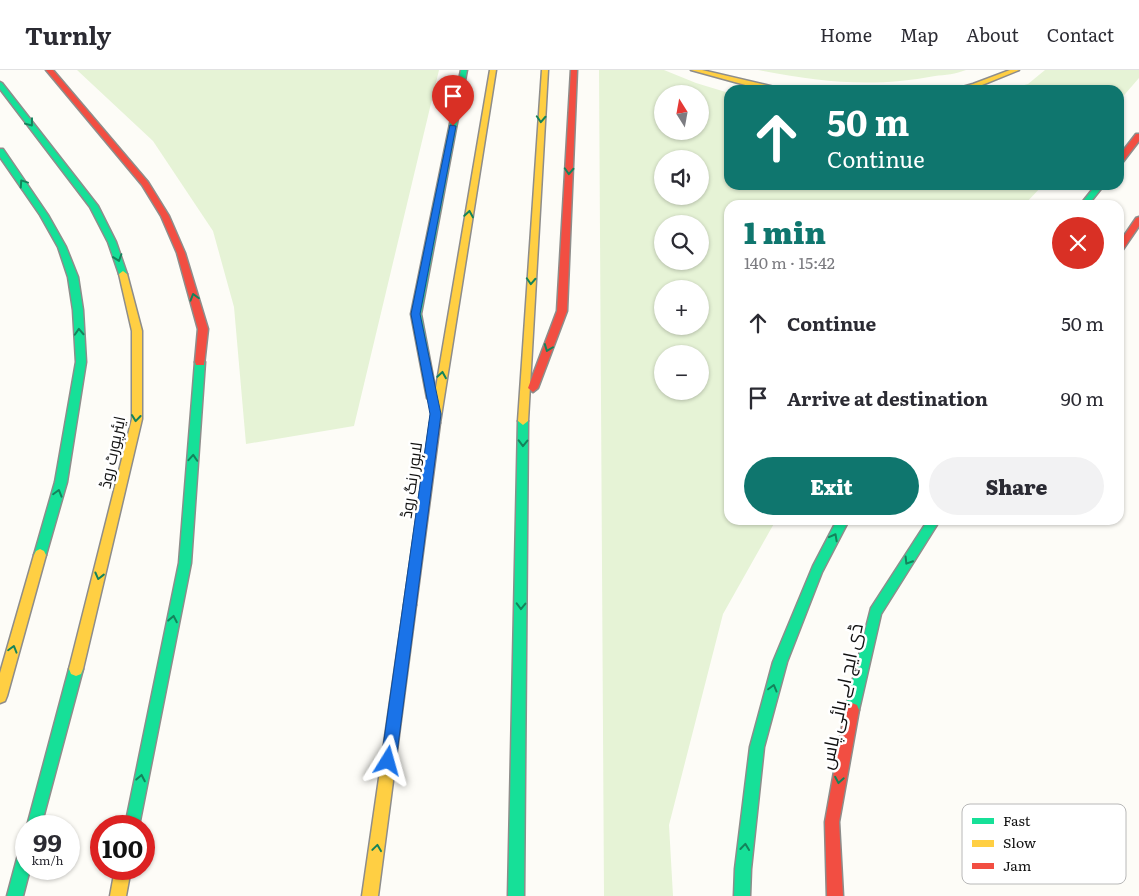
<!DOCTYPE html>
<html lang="en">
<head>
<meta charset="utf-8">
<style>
	body { margin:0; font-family:Literata,Cairo,serif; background:#f2f2f3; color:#2b2b33; height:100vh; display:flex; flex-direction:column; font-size:19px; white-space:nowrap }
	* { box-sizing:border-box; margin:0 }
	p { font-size:16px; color:#7c7c81 }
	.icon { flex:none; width:28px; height:28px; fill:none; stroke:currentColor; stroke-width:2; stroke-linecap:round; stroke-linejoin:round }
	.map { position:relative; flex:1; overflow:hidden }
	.panel { position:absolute; left:724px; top:130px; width:400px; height:325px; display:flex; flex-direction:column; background:#fff; border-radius:15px; box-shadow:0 1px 4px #0004 }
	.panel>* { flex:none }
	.banner { position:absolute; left:724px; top:15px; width:400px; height:105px; border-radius:15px; box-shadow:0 1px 4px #0004; background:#0f766e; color:#fff; overflow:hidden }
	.needle { width:32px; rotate:349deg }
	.fabs { position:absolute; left:654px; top:15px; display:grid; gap:10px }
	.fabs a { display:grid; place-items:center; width:55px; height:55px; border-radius:50%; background:#fff; box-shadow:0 1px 4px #0004; font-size:25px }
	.speed { position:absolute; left:15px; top:745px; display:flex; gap:10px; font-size:25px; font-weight:700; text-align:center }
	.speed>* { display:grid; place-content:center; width:65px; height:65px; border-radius:50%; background:#fff; box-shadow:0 1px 4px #0004; line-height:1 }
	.speed small { font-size:12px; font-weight:400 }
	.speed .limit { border:8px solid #d22; background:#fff; color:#111 }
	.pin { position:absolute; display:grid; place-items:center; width:42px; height:42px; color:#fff; margin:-51px -21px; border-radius:50% 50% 50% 0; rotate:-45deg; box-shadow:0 0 5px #0007 }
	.pin .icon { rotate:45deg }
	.me { position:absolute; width:55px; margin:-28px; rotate:8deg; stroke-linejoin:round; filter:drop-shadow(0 0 4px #0008) }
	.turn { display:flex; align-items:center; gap:18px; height:105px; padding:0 20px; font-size:22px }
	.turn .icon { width:65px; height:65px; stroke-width:2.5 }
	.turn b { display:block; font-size:35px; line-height:42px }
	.round { display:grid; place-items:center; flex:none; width:52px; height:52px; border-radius:26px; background:#f2f2f3 }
	.head { display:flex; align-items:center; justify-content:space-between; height:85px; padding:0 20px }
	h1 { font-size:30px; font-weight:800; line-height:38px; color:#0f766e }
	.primary-button { display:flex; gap:10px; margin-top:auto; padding:10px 20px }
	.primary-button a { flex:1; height:58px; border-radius:30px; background:#0f766e; color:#fff; font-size:20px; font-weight:800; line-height:58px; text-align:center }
	.primary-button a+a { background:#f2f2f3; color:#2b2b33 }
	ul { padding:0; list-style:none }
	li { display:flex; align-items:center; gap:15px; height:75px; padding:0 20px }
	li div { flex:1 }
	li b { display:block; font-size:19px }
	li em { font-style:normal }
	header { display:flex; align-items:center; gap:30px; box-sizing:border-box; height:70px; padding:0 25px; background:#fff; border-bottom:1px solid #e1e1e2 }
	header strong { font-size:24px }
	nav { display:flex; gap:28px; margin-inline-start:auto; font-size:18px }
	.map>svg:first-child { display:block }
	.green { fill:#e6f3d6; fill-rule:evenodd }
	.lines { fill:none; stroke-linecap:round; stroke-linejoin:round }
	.fast-casing { stroke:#8e8d8b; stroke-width:3 }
	.slow-casing { stroke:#8e8d8b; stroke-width:3 }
	.jam-casing { stroke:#8e8d8b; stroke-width:3 }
	.fast { fill:#16e098; fill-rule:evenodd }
	.slow { fill:#ffcf43; fill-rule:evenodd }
	.jam { fill:#f24e42; fill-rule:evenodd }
	.oneway { stroke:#14835b }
	.route { fill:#1a73e8; stroke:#114b97 }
	.labels { text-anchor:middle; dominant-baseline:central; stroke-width:5; stroke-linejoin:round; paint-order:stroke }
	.street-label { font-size:16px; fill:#111; stroke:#fff }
	.near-street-label { font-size:19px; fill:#111; stroke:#fff }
	.key { fill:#fff; stroke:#b8b8b8; stroke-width:1 }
	.key-label { font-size:14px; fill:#111 }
</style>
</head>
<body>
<header>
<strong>Turnly</strong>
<nav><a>Home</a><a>Map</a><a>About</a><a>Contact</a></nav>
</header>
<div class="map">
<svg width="1139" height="826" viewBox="0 0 1139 826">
	<rect width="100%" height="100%" fill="#fdfcf7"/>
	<path class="green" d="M77,0H439L354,356L246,374L234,237L213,161L153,71Z
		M599,0H664L696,13L729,23V115H1043L1024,135H729V450H776L723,544L669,755L673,826H604ZM662,24H700V61H662ZM662,89H700V126H662ZM662,154H700V191H662ZM662,219H700V256H662ZM662,284H700V321H662Z
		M758,0H966C956,4 945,5 935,6C873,18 819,12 758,0Z
		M1045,0H1139V8L1119,31V20H1006L1028,14Z"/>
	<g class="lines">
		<defs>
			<path id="fast" d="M461,0H467L421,244L437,328L432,332L427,328L411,244Z
				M0,12L2,13L98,136L116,172L127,204L126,206L123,207L119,204L108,172L90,137L0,19Z
				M0,79H3L48,145L66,177L78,207L83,240L86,292L67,412L46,485L44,489L40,491L36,489L34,485L55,412L76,292L73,240L68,207L58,177L40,145L0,87Z
				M1096,115H1104L1088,135H1080Z
				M200,288L205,292L191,493L139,756H125L179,493L195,292Z
				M523,347L528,351L524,826H508L518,351Z
				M837,450H849L822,502L787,592L764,677L751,799L750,826H734L735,799L750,677L773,592L813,496Z
				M928,450H940L881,544L859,640L857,645L852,647L847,645L845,640L871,538Z
				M76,592L81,594L83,599L41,756H27L69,599L71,594Z
				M26,777V799H30L23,826H7L18,785L21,780Z"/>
			<path id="slow" d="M490,0H496L440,353L435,357L430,353Z
				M542,0H548L528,351L523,355L518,351Z
				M691,0H702L787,20L760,19Z
				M1010,0H1019L977,17L952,20L973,14Z
				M123,201L127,204L142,261V349L83,599L81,604L76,606L71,604L69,599L132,349V261L119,204Z
				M40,479L44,481L46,485L7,626L5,631L0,633V603L34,485L36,481Z
				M410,529L414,531L416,535L378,826H362L404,535L406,531Z
				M115,799H131L126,826H110Z"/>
			<path id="jam" d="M46,0H53L148,112L169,146L185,183L208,259L204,295H196L195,292L198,259L177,183L161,146L142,115Z
				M571,0H577L567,241L538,318L533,322L528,318L557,241Z
				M1136,64H1139V71L1122,93H1119V86Z
				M1139,147V156L1122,181L1119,182V173L1136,148Z
				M435,349L440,353L416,535L414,539L410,541L406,539L404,535L430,353Z
				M852,633L857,635L859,640L839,752L843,826H827L825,752L845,640L847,635Z"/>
		</defs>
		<use href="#fast" class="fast-casing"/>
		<use href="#slow" class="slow-casing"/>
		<use href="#jam" class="jam-casing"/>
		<use href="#fast" class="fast"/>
		<use href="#slow" class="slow"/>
		<use href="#jam" class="jam"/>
	</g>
	<defs><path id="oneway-chevron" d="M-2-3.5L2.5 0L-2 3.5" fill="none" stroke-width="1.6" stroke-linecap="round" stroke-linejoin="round" transform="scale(1.25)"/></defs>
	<g class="oneway">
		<use href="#oneway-chevron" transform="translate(541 49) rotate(93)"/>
		<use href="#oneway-chevron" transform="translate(30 53) rotate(53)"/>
		<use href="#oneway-chevron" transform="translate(569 101) rotate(93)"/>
		<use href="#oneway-chevron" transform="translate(23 113) rotate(-124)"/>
		<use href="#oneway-chevron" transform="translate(469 144) rotate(-81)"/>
		<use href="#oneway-chevron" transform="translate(118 188) rotate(71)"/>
		<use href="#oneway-chevron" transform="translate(531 211) rotate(93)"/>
		<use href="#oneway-chevron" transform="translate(194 227) rotate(-106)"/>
		<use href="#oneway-chevron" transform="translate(79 262) rotate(-93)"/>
		<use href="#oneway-chevron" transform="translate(548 278) rotate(111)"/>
		<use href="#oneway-chevron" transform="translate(442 305) rotate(-81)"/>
		<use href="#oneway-chevron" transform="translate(136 348) rotate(96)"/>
		<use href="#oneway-chevron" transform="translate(523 373) rotate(91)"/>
		<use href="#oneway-chevron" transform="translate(193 388) rotate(-86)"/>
		<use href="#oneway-chevron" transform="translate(58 423) rotate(-74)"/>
		<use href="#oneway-chevron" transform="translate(834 467) rotate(-62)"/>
		<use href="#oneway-chevron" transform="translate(908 491) rotate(122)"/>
		<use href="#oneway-chevron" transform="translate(99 506) rotate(104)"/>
		<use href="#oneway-chevron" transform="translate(521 536) rotate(91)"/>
		<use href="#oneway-chevron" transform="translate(173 549) rotate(-79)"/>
		<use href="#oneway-chevron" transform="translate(13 579) rotate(-74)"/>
		<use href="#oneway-chevron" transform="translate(773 618) rotate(-75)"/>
		<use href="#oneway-chevron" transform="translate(141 708) rotate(-79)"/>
		<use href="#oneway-chevron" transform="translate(839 710) rotate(100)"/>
		<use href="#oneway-chevron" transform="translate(745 777) rotate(-84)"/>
		<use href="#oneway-chevron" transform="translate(377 778) rotate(-82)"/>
	</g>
	<path class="route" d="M450,55L456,56L420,244L441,344L396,691L394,696L388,698L383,696L381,691L430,344L411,244Z"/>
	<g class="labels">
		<g class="street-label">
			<text transform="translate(111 382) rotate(-78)">ایئرپورٹ روڈ</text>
			<text transform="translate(410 410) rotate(-82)">لاہور رنگ روڈ</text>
		</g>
		<g class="near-street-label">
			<text transform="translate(840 626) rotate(-78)">ڈی ایچ اے بائی پاس</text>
		</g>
	</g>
	<rect x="962" y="734" width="164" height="80" rx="8" class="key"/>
	<rect x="972" y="748" width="22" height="6" fill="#16e098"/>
	<rect x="972" y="770" width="22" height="7" fill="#ffcf43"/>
	<rect x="972" y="793" width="22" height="6" fill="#f24e42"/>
	<g class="key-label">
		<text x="1003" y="756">Fast</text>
		<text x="1003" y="778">Slow</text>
		<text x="1003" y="801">Jam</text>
	</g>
</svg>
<div class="fabs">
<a><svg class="needle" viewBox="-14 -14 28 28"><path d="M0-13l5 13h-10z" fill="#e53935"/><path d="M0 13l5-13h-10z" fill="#7c7c81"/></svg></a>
<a><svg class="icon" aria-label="sound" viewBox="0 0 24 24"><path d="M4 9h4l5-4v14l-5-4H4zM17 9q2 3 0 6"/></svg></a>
<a><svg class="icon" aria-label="search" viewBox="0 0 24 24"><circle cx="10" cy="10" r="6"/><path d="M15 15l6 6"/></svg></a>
<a>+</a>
<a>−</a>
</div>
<div class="speed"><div>99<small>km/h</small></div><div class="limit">100</div></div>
<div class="pin" style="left:453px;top:56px;background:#d93025"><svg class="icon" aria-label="arrive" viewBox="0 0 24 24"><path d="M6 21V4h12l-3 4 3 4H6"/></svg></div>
<svg class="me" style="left:388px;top:691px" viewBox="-20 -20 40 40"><path d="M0-17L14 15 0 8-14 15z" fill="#1a73e8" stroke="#fff" stroke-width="4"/></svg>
<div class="banner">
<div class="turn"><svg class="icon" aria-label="ahead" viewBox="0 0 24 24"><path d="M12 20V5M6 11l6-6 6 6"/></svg><div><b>50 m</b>Continue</div></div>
</div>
<section class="panel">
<div class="head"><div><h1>1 min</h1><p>140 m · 15:42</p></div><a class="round" style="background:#d93025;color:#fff"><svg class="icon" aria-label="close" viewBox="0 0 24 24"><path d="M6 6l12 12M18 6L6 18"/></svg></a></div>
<ul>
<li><svg class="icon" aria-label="ahead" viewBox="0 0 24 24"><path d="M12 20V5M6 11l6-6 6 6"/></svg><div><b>Continue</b></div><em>50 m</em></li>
<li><svg class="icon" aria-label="arrive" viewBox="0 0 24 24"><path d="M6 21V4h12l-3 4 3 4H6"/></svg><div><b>Arrive at destination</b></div><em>90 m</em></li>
</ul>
<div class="primary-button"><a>Exit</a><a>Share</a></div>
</section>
</div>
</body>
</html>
